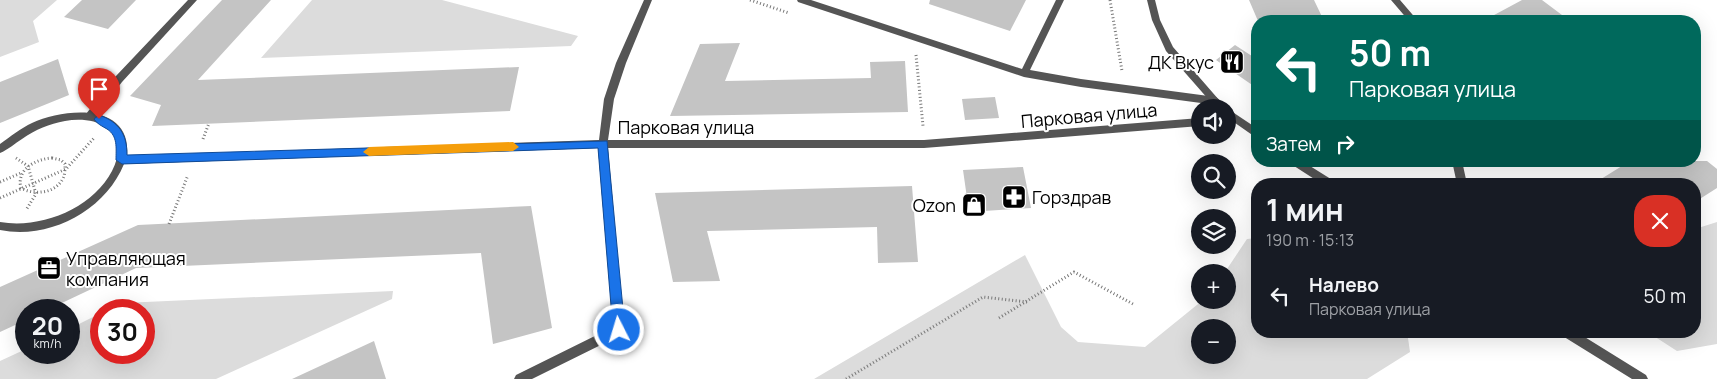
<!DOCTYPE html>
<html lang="ru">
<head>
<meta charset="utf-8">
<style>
	body { margin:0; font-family:Manrope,sans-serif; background:#242831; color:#f1f3f6; height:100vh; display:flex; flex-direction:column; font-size:19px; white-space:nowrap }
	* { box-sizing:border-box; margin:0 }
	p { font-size:16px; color:#9ea1a6 }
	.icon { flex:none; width:28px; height:28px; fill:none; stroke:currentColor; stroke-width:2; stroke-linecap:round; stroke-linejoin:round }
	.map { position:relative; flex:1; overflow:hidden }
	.sheet { position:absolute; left:1251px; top:178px; width:450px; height:160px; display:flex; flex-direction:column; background:#171b24; border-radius:20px; box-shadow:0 5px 20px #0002 }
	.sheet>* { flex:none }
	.guide { position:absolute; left:1251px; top:15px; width:450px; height:152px; border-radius:20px; box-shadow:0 5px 20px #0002; background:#00695c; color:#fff; overflow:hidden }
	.tools { position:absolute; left:1191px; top:99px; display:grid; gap:10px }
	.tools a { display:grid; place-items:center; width:45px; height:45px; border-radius:50%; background:#171b24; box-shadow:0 5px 20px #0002; font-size:25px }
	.speed { position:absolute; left:15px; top:299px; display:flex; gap:10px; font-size:25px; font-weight:700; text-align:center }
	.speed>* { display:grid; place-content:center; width:65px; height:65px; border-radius:50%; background:#171b24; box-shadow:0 5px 20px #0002; line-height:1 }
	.speed small { font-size:12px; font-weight:400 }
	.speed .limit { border:8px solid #d22; background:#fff; color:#111 }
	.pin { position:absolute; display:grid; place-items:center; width:42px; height:42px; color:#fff; margin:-51px -21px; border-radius:50% 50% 50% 0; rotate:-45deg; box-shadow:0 0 5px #0007 }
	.pin .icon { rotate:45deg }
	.me { position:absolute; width:55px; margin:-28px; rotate:355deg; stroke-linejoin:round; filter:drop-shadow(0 0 4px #0008) }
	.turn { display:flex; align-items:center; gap:18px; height:105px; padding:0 15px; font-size:22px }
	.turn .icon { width:65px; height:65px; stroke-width:2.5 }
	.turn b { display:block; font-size:35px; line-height:42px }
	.then { display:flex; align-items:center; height:48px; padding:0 15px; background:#0003; gap:10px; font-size:19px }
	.round { display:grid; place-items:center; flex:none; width:52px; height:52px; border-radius:20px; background:#242831 }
	.head { display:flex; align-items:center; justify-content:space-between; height:85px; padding:0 15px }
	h1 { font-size:30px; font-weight:700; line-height:38px }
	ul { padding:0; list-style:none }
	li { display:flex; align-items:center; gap:15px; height:65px; padding:0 15px }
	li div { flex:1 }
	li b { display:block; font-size:19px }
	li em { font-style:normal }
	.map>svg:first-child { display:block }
	.green { fill:#dcdcdc; fill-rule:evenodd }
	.building { fill:#c4c4c4 }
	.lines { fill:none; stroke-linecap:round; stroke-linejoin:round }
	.path { stroke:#777; stroke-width:3; stroke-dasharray:1 2.5; stroke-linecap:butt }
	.service { fill:#555; fill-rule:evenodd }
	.minor { fill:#555; fill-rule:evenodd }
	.tertiary { fill:#555; fill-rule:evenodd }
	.route { fill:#1a73e8; stroke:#114b97 }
	.slow { fill:#f59e0b }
	.labels { text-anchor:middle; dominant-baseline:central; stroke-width:4; stroke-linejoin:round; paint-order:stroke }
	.poi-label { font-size:18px; fill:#000; stroke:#fff; text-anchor:end }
	.street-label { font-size:18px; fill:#000; stroke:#fff }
</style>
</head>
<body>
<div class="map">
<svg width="1717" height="379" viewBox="0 0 1717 379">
	<rect width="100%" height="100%" fill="#fff"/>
	<path class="green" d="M0,0H57L33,21L39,42L0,57Z
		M312,0H442L578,36L571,46L261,58Z
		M1717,222V344L1677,351L1646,331H1695V229Z
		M1257,238L1258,331H1407L1410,352L1367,379H814L1025,255L1061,327L1078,342L1145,347L1203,300H1228V272H1225L1247,239ZM1200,328H1228V355H1200Z
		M393,291L392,299L216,379H0V361L26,349V352H69V329L101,313V352H144V310H108L123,303Z"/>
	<path class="building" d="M82,0H136L108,29L64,17Z
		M222,0H271L198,80L519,67L510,111L152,126L161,105L130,96Z
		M930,0H1026L1010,31L929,4Z
		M1249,0H1314L1324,21H1258Z
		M1522,0H1542L1570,21H1483Z
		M740,43L725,81L871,78L870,62L905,61L908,112L670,116L700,44Z
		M1235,45L1258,60V89L1216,60Z
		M58,59L69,95L0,123V82Z
		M995,97L999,118L965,120L962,99Z
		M1630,161H1707L1717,169V188L1695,202V184H1593Z
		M1023,167L1031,208L969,212L963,170Z
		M912,186L918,262L878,263L877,227L707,231L720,281L673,282L655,193Z
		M531,206L552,328L493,344L481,253L136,268L47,310H26V320L0,332V287L138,225Z
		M374,341L386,379H292Z"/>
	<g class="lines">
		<path class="path" d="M750,0L789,13
			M1110,0L1122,71
			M916,55L923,126
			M203,139L209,123
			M16,158L28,166L36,194L26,210
			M52,158L61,160L65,164C65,168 65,173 64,176C58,193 35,196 21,188C16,170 35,159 52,158Z
			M0,182L21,173
			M0,198L66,169L94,138
			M169,224L188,175
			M999,318L1074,272L1133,304
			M846,379L983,297L1027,302"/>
		<path class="service" d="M188,0H197L122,82L92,120H86L84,117L86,114L116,76Z
			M797,0H811L1022,69L1056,0H1064L1030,70L1081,79L1216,97L1221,101L1216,105L1081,87L1024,77L798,2Z"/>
		<path class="minor" d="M644,0H652L626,63L614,99L608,140H924L1200,118V126L924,148H608L624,330L623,334L532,379H514L516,375L613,327L598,148L124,164C105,211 49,240 0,230V222C41,229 92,209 112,171C132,132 99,115 65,121C49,124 36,129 22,139C15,143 8,150 0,153V144C10,137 21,128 32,123C65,108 132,102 127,156L599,140L604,99L616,63Z
			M1391,0H1400L1418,21H1409Z
			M1452,161H1462L1467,184H1457Z"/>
		<path class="tertiary" d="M1147,0H1155L1160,20L1173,47L1226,108H1216L1166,51L1152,20Z
			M1228,109L1258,129V139L1228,118Z
			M1289,161H1302L1334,181L1335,184H1322L1291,164Z
			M1560,331H1575L1646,375L1648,379H1632L1561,335Z"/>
	</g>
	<path class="route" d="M99,115C119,122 127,134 127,155L607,141L625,330L623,334L619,335L614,334L613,330L598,148L122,164L116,160C116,148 118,136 107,129C102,126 97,124 94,119Z"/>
	<path class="slow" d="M513,142L519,147L513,151L369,156L363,152L369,147Z"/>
	<defs>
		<symbol id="restaurant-square" viewBox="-11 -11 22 22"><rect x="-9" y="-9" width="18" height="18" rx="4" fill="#000" stroke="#fff"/><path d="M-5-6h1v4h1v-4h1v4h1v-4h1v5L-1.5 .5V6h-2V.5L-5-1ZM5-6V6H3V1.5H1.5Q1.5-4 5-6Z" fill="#fff"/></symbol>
		<symbol id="pharmacy-square" viewBox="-11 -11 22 22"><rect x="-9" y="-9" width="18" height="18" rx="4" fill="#000" stroke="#fff"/><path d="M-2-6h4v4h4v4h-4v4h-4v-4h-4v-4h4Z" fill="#fff"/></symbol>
		<symbol id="shop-square" viewBox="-11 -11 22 22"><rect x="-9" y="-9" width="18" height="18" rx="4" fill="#000" stroke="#fff"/><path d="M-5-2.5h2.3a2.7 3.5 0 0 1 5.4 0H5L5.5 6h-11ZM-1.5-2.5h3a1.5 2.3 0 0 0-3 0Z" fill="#fff"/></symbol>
		<symbol id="office-square" viewBox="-11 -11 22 22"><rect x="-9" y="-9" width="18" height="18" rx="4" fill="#000" stroke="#fff"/><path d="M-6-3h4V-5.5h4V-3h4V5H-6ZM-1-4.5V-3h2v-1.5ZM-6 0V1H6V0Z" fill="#fff"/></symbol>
	</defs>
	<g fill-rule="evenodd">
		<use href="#restaurant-square" x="1218" y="48" width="28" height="28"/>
		<use href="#pharmacy-square" x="1000" y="183" width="28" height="28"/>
		<use href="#shop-square" x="960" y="191" width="28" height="28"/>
		<use href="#office-square" x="35" y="254" width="28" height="28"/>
	</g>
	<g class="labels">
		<g class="poi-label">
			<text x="1214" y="62">ДК Вкус</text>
			<text x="1032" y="197" text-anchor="start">Горздрав</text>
			<text x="956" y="205">Ozon</text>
			<text x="66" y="258" text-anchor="start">Управляющая<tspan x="66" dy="21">компания</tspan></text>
		</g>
		<g class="street-label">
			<text transform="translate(1089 115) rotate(-5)">Парковая улица</text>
			<text x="686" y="127">Парковая улица</text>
		</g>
	</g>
</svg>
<div class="tools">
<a><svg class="icon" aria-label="sound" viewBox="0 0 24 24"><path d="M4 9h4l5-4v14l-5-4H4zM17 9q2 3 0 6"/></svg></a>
<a><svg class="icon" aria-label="search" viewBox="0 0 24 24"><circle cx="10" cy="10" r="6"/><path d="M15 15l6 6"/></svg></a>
<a><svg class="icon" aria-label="layers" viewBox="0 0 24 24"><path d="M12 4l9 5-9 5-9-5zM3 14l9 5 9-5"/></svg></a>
<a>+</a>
<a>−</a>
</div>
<div class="speed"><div>20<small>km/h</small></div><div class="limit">30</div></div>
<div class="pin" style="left:99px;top:119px;background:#d93025"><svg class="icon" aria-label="arrive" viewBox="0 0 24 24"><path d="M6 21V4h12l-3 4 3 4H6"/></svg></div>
<svg class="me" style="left:619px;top:330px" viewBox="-20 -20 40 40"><circle r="17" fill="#1a73e8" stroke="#fff" stroke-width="3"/><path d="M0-11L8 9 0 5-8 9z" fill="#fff"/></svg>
<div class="guide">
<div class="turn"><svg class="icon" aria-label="left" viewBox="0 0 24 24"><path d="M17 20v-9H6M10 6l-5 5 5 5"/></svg><div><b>50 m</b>Парковая улица</div></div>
<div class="then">Затем<svg class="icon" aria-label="right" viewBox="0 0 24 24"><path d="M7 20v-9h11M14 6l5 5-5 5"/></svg></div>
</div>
<section class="sheet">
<div class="head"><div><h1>1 мин</h1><p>190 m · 15:13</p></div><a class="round" style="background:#d93025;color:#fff"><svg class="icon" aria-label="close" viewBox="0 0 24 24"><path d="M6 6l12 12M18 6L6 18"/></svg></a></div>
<ul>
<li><svg class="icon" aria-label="left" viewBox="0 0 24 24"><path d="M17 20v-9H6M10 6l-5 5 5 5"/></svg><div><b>Налево</b><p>Парковая улица</p></div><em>50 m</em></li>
</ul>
</section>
</div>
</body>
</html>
